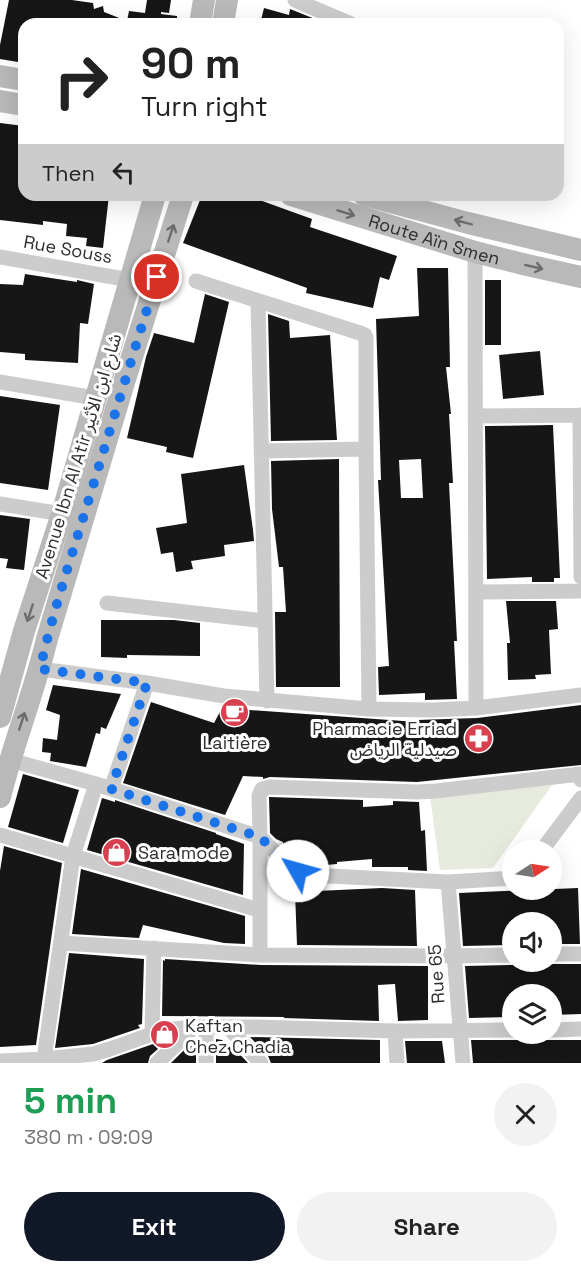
<!DOCTYPE html>
<html lang="en">
<head>
<meta charset="utf-8">
<style>
	body { margin:0; font-family:"Space Grotesk","Noto Sans Arabic",sans-serif; background:#f2f2f2; color:#222; height:100vh; display:flex; flex-direction:column; font-size:22px; white-space:nowrap }
	* { box-sizing:border-box; margin:0 }
	p { font-size:20px; color:#767676 }
	.icon { flex:none; width:33px; height:33px; fill:none; stroke:currentColor; stroke-width:2; stroke-linecap:round; stroke-linejoin:round }
	.map { position:relative; height:1063px; overflow:hidden }
	.details { display:flex; flex-direction:column; background:#fff; flex:1 }
	.details>* { flex:none }
	.banner { position:absolute; left:18px; top:18px; width:546px; height:183px; border-radius:18px; box-shadow:0 6px 24px #0002; background:#fff; color:#222; overflow:hidden }
	.needle { width:39px; rotate:78deg }
	.buttons { position:absolute; left:502px; top:840px; display:grid; gap:12px }
	.buttons a { display:grid; place-items:center; width:60px; height:60px; border-radius:50%; background:#fff; box-shadow:0 6px 24px #0002; font-size:30px }
	.pin { position:absolute; display:grid; place-items:center; width:51px; height:51px; color:#fff; margin:-26px; border:3px solid #fff; border-radius:50%; box-shadow:0 2px 6px #0007 }
	.me { position:absolute; width:66px; margin:-33px; rotate:308deg; stroke-linejoin:round; filter:drop-shadow(0 0 4px #0008) }
	.turn { display:flex; align-items:center; gap:21px; height:126px; padding:0 24px; font-size:27px }
	.turn .icon { width:78px; height:78px; stroke-width:2.5 }
	.turn b { display:block; font-size:42px; line-height:51px }
	.then { display:flex; align-items:center; height:57px; padding:0 24px; background:#0003; gap:12px; font-size:22px }
	.round { display:grid; place-items:center; flex:none; width:63px; height:63px; border-radius:32px; background:#f2f2f2 }
	.summary { display:flex; align-items:center; justify-content:space-between; height:102px; padding:0 24px }
	h1 { font-size:36px; font-weight:700; line-height:45px; color:#1e9e55 }
	.button { display:flex; gap:12px; margin-top:auto; padding:12px 24px }
	.button a { flex:1; height:69px; border-radius:36px; background:#111827; color:#fff; font-size:24px; font-weight:700; line-height:69px; text-align:center }
	.button a+a { background:#f2f2f2; color:#222 }
	.map>svg:first-child { display:block }
	.green { fill:#e6ebde }
	.building { fill:#161616; fill-rule:evenodd }
	.lines { fill:none; stroke-linecap:round; stroke-linejoin:round }
	.street { stroke:#ccc; stroke-width:15 }
	.secondary { stroke:#b9b9b9; stroke-width:22 }
	.oneway { stroke:#6d6d6d }
	.route { stroke:#1a73e8; stroke-width:10; stroke-dasharray:0 18 }
	.labels { text-anchor:middle; dominant-baseline:central; stroke-width:6; stroke-linejoin:round; paint-order:stroke }
	.street-label { font-size:18px; fill:#2f2f2f; stroke:#fff }
	.poi-label { font-size:18px; fill:#2f2f2f; stroke:#fff; text-anchor:start }
</style>
</head>
<body>
<div class="map">
<svg width="581" height="1063" viewBox="0 0 581 1063">
	<rect width="100%" height="100%" fill="#fff"/>
	<path class="green" d="M552,785L493,868L440,870L430,796Z"/>
	<path class="building" d="M9,0H72L93,3L94,9L103,6L104,12L127,21L129,11L145,13L147,0H171L169,13L161,12V14L177,16V24H24V63L0,59V45Z
		M264,8L289,15L290,9L325,23L260,24Z
		M0,123L24,126V195H109L103,248L86,246L87,238L66,236L67,224L43,221V225L0,220Z
		M202,195H246L312,219L310,227L397,256L389,280L380,277L373,308L306,293L307,288L183,243Z
		M417,268H448L450,367H446L451,414H449L453,483H449L457,641H454L457,699L425,700V693L379,695L378,667L389,666L378,480H381L376,319L419,316ZM421,459L423,498H401L399,460Z
		M25,274L77,282V280L94,284L88,324L80,323L78,363L25,360V354L0,352V284L23,285Z
		M485,280H501V345H485Z
		M205,294L229,302L193,458L166,452L167,447L127,438L146,357L154,333L194,343Z
		M268,314L289,321L290,338L330,335L337,440L271,441Z
		M540,351L544,395L503,399L499,355Z
		M0,396L60,405L48,490L0,483Z
		M553,425L560,578H554V582H532V577L487,579L485,426Z
		M339,459L340,687H276L275,612H286L283,567H279L272,509L271,461Z
		M244,465L253,530L254,541L224,545L225,556L191,561L193,569L176,572L173,552L161,554L156,528L187,523L181,474Z
		M0,515L30,519L24,570L6,568L8,559L0,558Z
		M506,601H556L558,629L549,630L551,674L535,675L536,679L508,680L507,643H510Z
		M101,620H174L200,623V656L127,655V658L101,657Z
		M53,685L121,694L106,729L101,727L100,734L96,733L86,767L50,761L51,753L42,752L43,738L57,740L60,715L46,710Z
		M151,702L214,723L222,708L417,722V720L477,718L581,705V765L417,782L270,777L263,779V777L243,776L225,815L123,783Z
		M23,774L79,790L63,843L8,827Z
		M269,797L363,800V807L393,805V801L419,802L421,831L425,830L427,871L408,870V867H372V859L337,862V864L326,865V866L310,865V855H292L283,846V842L276,839L270,833Z
		M102,798L115,802V800L216,833V834L244,844L243,895L87,850Z
		M4,846L62,863L36,1045L0,1047V871Z
		M81,869L245,916V944L224,943L143,925L139,938L72,934Z
		M382,888L415,890L417,946L297,945L295,892Z
		M578,888L580,944H552V922H513V945L463,946L459,893Z
		M69,953L144,959L142,1024L138,1025L140,1028L93,1044L55,1048Z
		M165,959L260,965L428,966V1020L398,1021L395,984L378,985L379,1021L283,1018L285,1017L162,1016L163,960L165,961Z
		M520,962H546L552,964H581V1014L552,1015V994H513V1017L469,1018L465,966L513,965Z
		M250,1037L380,1040V1063H271L268,1056Z
		M216,1039L222,1040L229,1047L232,1046L248,1063H216Z
		M471,1040H581V1063H473Z
		M405,1041H442L445,1063H407Z
		M153,1044L158,1049L150,1056L148,1063H102L107,1060Z
		M188,1046H196V1063H171Z"/>
	<g class="lines">
		<path class="street" d="M295,0L351,24
			M475,252L476,708
			M0,257L130,280
			M196,281L360,333L365,335L366,338V449L369,709
			M258,302L267,701
			M0,382L95,398
			M580,415L581,577
			M475,416L581,415
			M261,451L366,449
			M0,504L62,514
			M476,592L581,591
			M107,603L265,621
			M40,669L147,683L224,696L369,709L432,710L476,708L581,695
			M10,760L96,784L260,837L286,863L298,871L310,875L448,882L513,878
			M111,789L147,683
			M0,835L259,910
			M542,850L581,798
			M448,882L463,1063
			M61,943L260,955L455,956L513,955
			M552,954H581
			M260,955V837L259,796L262,789L270,787L417,792L436,791L580,774L581,780
			M206,1027V1063
			M228,1027L261,1063
			M552,1030L581,1029
			M395,1031L397,1063
			M152,1033L154,948
			M44,1059L73,856L96,784
			M0,1061L44,1059L93,1054L110,1049L163,1030L194,1027H255L395,1031L513,1030
			M157,1063L194,1027"/>
		<g class="secondary">
			<path d="M200,24L204,0"/>
			<path d="M223,24L227,0"/>
			<path d="M0,76L24,80"/>
			<path d="M0,101L24,105"/>
			<path id="s1" d="M291,195L475,252L527,265L581,277"/>
			<path d="M364,195L468,223L581,250"/>
			<path d="M0,717L24,631L62,514L155,195"/>
			<path d="M0,797C13,744 34,693 47,639L125,379L183,195"/>
		</g>
	</g>
	<defs><path id="oneway-shaft" d="M-6 0H5M1.5-3L5.5 0L1.5 3" fill="none" stroke-width="1.6" stroke-linecap="round" stroke-linejoin="round" transform="scale(1.5)"/></defs>
	<g class="oneway">
		<use href="#oneway-shaft" transform="translate(346 213) rotate(17)"/>
		<use href="#oneway-shaft" transform="translate(463 222) rotate(-165)"/>
		<use href="#oneway-shaft" transform="translate(171 233) rotate(-72)"/>
		<use href="#oneway-shaft" transform="translate(534 267) rotate(13)"/>
		<use href="#oneway-shaft" transform="translate(30 613) rotate(108)"/>
		<use href="#oneway-shaft" transform="translate(22 721) rotate(-72)"/>
	</g>
	<g class="lines">
		<path class="route" d="M157,277C133,355 109,433 85,512C69,564 52,616 40,669L147,683L111,789L260,837L286,863L298,871"/>
	</g>
	<defs>
		<symbol id="cafe-disc" viewBox="-11 -11 22 22"><circle r="9.5" fill="#d8404f" stroke="#fff"/><path d="M-5.5-4.5H6V0H3Q3 3.5 0 3.5H-2.5Q-5.5 3.5-5.5 0ZM3-3.2v2h1.7v-2ZM-6 4.5H4V6H-6Z" fill="#fff"/></symbol>
		<symbol id="pharmacy-disc" viewBox="-11 -11 22 22"><circle r="9.5" fill="#d8404f" stroke="#fff"/><path d="M-2-6h4v4h4v4h-4v4h-4v-4h-4v-4h4Z" fill="#fff"/></symbol>
		<symbol id="shop-disc" viewBox="-11 -11 22 22"><circle r="9.5" fill="#d8404f" stroke="#fff"/><path d="M-5-2.5h2.3a2.7 3.5 0 0 1 5.4 0H5L5.5 6h-11ZM-1.5-2.5h3a1.5 2.3 0 0 0-3 0Z" fill="#fff"/></symbol>
	</defs>
	<g fill-rule="evenodd">
		<use href="#cafe-disc" x="218" y="696" width="33" height="33"/>
		<use href="#pharmacy-disc" x="462" y="722" width="33" height="33"/>
		<use href="#shop-disc" x="100" y="836" width="33" height="33"/>
		<use href="#shop-disc" x="148" y="1018" width="33" height="33"/>
	</g>
	<g class="labels">
		<g class="street-label">
			<text stroke="none"><textPath href="#s1" startOffset="150">Route Aïn Smen</textPath></text>
			<text transform="translate(68 249) rotate(10)">Rue Souss</text>
			<text transform="translate(78 456) rotate(-73)">Avenue Ibn Al Atir شارع ابن الأثير</text>
			<text transform="translate(436 974) rotate(-94)">Rue 65</text>
		</g>
		<g class="poi-label">
			<text x="457" y="728" text-anchor="end">Pharmacie Erriad<tspan x="457" dy="21">صيدلية الرياض</tspan></text>
			<text x="235" y="742" text-anchor="middle">Laitière</text>
			<text x="138" y="852">Sara mode</text>
			<text x="185" y="1025">Kaftan<tspan x="185" dy="21">Chez Chadia</tspan></text>
		</g>
	</g>
</svg>
<div class="buttons">
<a><svg class="needle" viewBox="-14 -14 28 28"><path d="M0-13l5 13h-10z" fill="#e53935"/><path d="M0 13l5-13h-10z" fill="#767676"/></svg></a>
<a><svg class="icon" aria-label="sound" viewBox="0 0 24 24"><path d="M4 9h4l5-4v14l-5-4H4zM17 9q2 3 0 6"/></svg></a>
<a><svg class="icon" aria-label="layers" viewBox="0 0 24 24"><path d="M12 4l9 5-9 5-9-5zM3 14l9 5 9-5"/></svg></a>
</div>
<div class="pin" style="left:157px;top:277px;background:#d93025"><svg class="icon" aria-label="arrive" viewBox="0 0 24 24"><path d="M6 21V4h12l-3 4 3 4H6"/></svg></div>
<svg class="me" style="left:298px;top:871px" viewBox="-20 -20 40 40"><circle r="19" fill="#fff"/><path d="M0-13L10 11 0 6-10 11z" fill="#1a73e8"/></svg>
<div class="banner">
<div class="turn"><svg class="icon" aria-label="right" viewBox="0 0 24 24"><path d="M7 20v-9h11M14 6l5 5-5 5"/></svg><div><b>90 m</b>Turn right</div></div>
<div class="then">Then<svg class="icon" aria-label="left" viewBox="0 0 24 24"><path d="M17 20v-9H6M10 6l-5 5 5 5"/></svg></div>
</div>
</div>
<section class="details">
<div class="summary"><div><h1>5 min</h1><p>380 m · 09:09</p></div><a class="round"><svg class="icon" aria-label="close" viewBox="0 0 24 24"><path d="M6 6l12 12M18 6L6 18"/></svg></a></div>
<div class="button"><a>Exit</a><a>Share</a></div>
</section>
</body>
</html>
